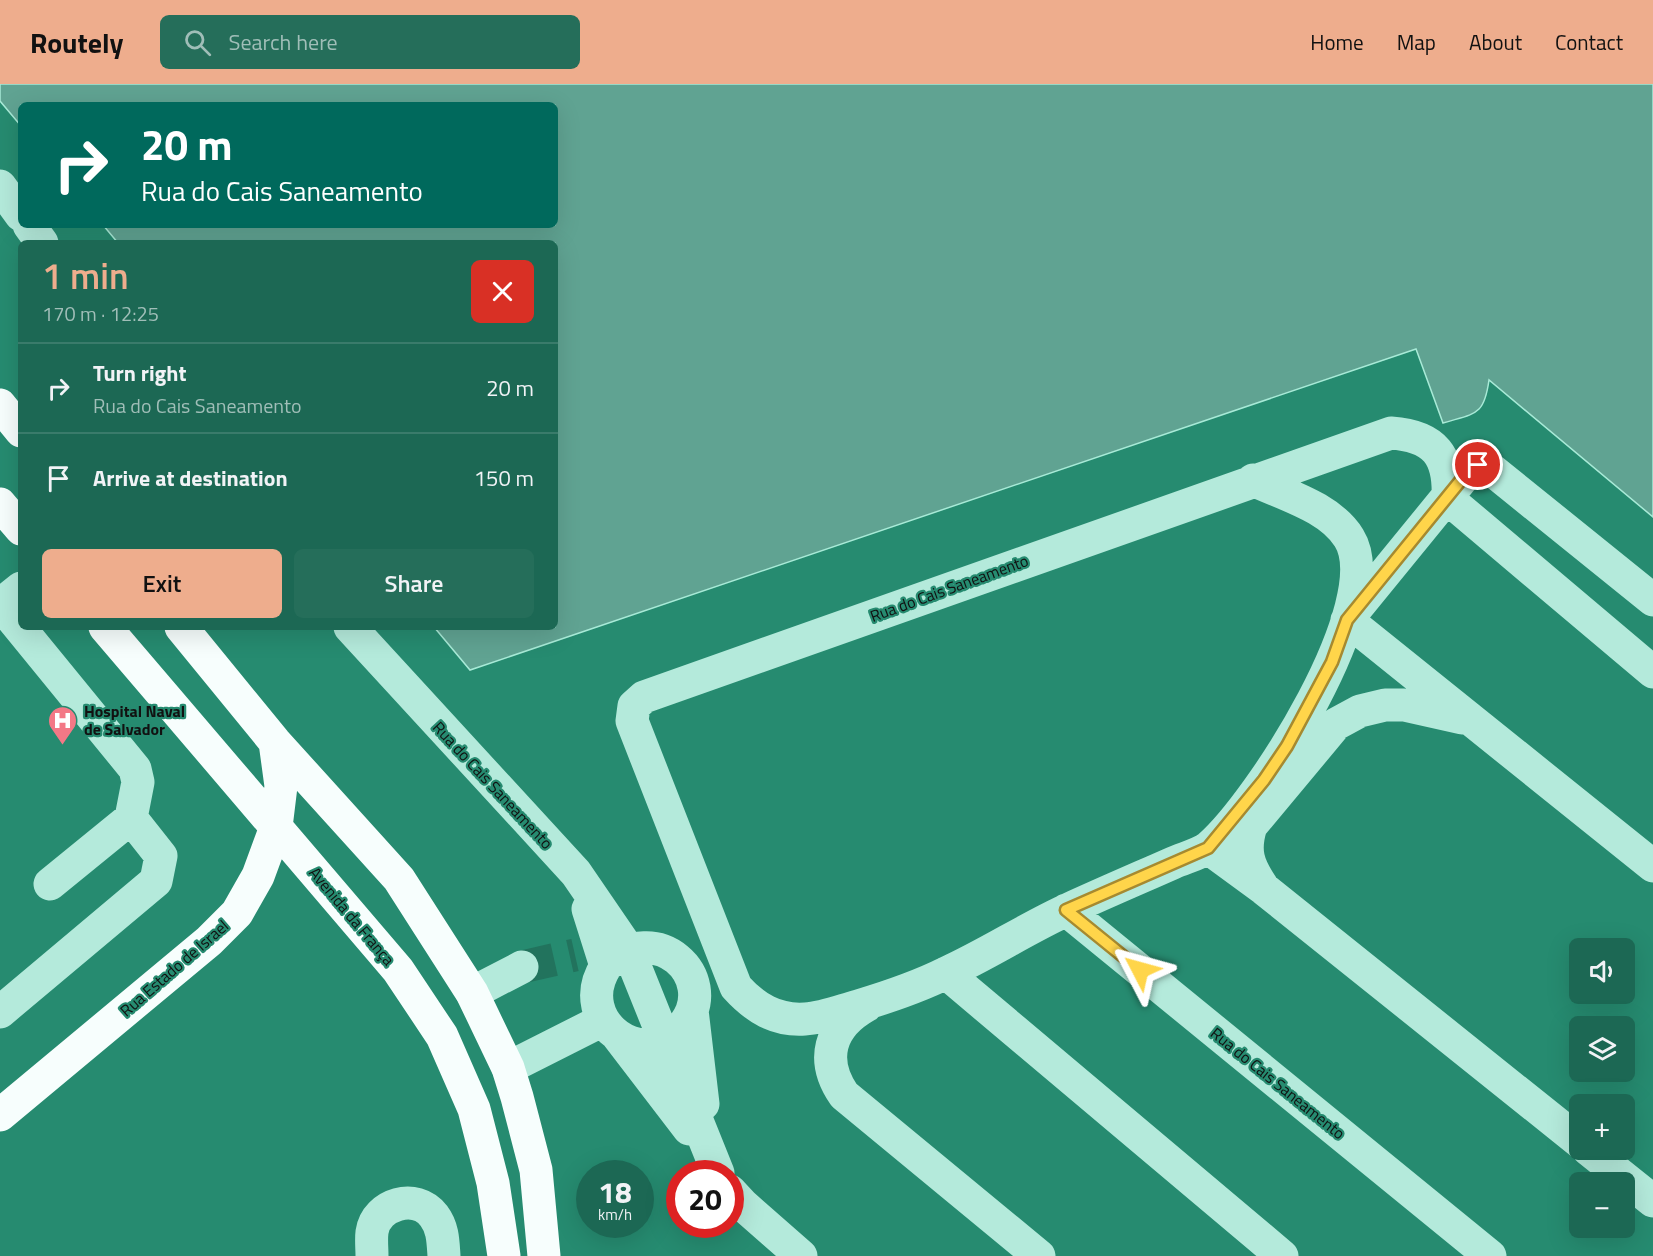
<!DOCTYPE html>
<html lang="en">
<head>
<meta charset="utf-8">
<style>
	body { margin:0; font-family:"Titillium Web",sans-serif; background:#256e5a; color:#f1f3f6; height:100vh; display:flex; flex-direction:column; font-size:22px; white-space:nowrap }
	* { box-sizing:border-box; margin:0 }
	p { font-size:20px; color:#a0beb8 }
	.icon { flex:none; width:33px; height:33px; fill:none; stroke:currentColor; stroke-width:2; stroke-linecap:round; stroke-linejoin:round }
	.map { position:relative; flex:1; overflow:hidden }
	.sheet { position:absolute; left:18px; top:156px; width:540px; height:390px; display:flex; flex-direction:column; background:#1c6854; border-radius:9px; box-shadow:0 6px 24px #0002 }
	.sheet>* { flex:none }
	.banner { position:absolute; left:18px; top:18px; width:540px; height:126px; border-radius:9px; box-shadow:0 6px 24px #0002; background:#00695c; color:#fff; overflow:hidden }
	.fabs { position:absolute; left:1569px; top:854px; display:grid; gap:12px }
	.fabs a { display:grid; place-items:center; width:66px; height:66px; border-radius:9px; background:#1c6854; box-shadow:0 6px 24px #0002; font-size:30px }
	.speed { position:absolute; left:576px; top:1076px; display:flex; gap:12px; font-size:30px; font-weight:700; text-align:center }
	.speed>* { display:grid; place-content:center; width:78px; height:78px; border-radius:50%; background:#1c6854; box-shadow:0 6px 24px #0002; line-height:1 }
	.speed small { font-size:15px; font-weight:400 }
	.speed .limit { border:9px solid #d22; background:#fff; color:#111 }
	.pin { position:absolute; display:grid; place-items:center; width:51px; height:51px; color:#fff; margin:-26px; border:3px solid #fff; border-radius:50%; box-shadow:0 2px 6px #0007 }
	.me { position:absolute; width:66px; margin:-33px; rotate:309deg; stroke-linejoin:round; filter:drop-shadow(0 0 4px #0008) }
	.turn { display:flex; align-items:center; gap:21px; height:126px; padding:0 24px; font-size:27px }
	.turn .icon { width:78px; height:78px; stroke-width:2.5 }
	.turn b { display:block; font-size:42px; line-height:51px }
	.round { display:grid; place-items:center; flex:none; width:63px; height:63px; border-radius:9px; background:#256e5a }
	.headline { display:flex; align-items:center; justify-content:space-between; height:102px; padding:0 24px }
	h1 { font-size:36px; font-weight:600; line-height:45px; color:#eead8d }
	.primary-button { display:flex; gap:12px; margin-top:auto; padding:12px 24px }
	.primary-button a { flex:1; height:69px; border-radius:9px; background:#eead8d; color:#111; font-size:24px; font-weight:600; line-height:69px; text-align:center }
	.primary-button a+a { background:#256e5a; color:#f1f3f6 }
	ul { padding:0; list-style:none }
	li { display:flex; align-items:center; gap:18px; height:90px; padding:0 24px; border-top:2px solid #3a7b6b }
	li div { flex:1 }
	li b { display:block; font-size:22px }
	li em { font-style:normal }
	header { display:flex; align-items:center; gap:36px; box-sizing:border-box; height:84px; padding:0 30px; background:#eead8d; color:#111 }
	header strong { font-size:28px }
	nav { display:flex; gap:33px; margin-inline-start:auto; font-size:21px }
	.search { width:420px; height:54px; background:#256e5a; display:flex; align-items:center; gap:15px; box-sizing:border-box; padding:0 21px; border-radius:9px; color:#a0beb8; font-size:22px }
	.map>svg:first-child { display:block }
	.water { fill:#60a392; stroke:#a8ead7; stroke-width:1.5 }
	.lines { fill:none; stroke-linecap:round; stroke-linejoin:round }
	.minor-tunnel { stroke:#22735d; stroke-width:33; stroke-dasharray:33 16; stroke-linecap:butt }
	.minor { stroke:#b4eadb; stroke-width:33 }
	.major { stroke:#f7fefd; stroke-width:33 }
	.route-casing { stroke:#a68a30; stroke-width:15 }
	.route { stroke:#ffd54a; stroke-width:10 }
	.labels { text-anchor:middle; dominant-baseline:central; stroke-width:4.5; stroke-linejoin:round; paint-order:stroke }
	.street-label { font-size:16px; fill:#111; stroke:#268b70 }
	.poi-label { font-size:16px; font-weight:bold; fill:#111; stroke:#268b70; text-anchor:start }
</style>
</head>
<body>
<header>
<strong>Routely</strong>
<div class="search"><svg class="icon" aria-label="search" viewBox="0 0 24 24"><circle cx="10" cy="10" r="6"/><path d="M15 15l6 6"/></svg>Search here</div>
<nav><a>Home</a><a>Map</a><a>About</a><a>Contact</a></nav>
</header>
<div class="map">
<svg width="1653" height="1172" viewBox="0 0 1653 1172">
	<rect width="100%" height="100%" fill="#268b70"/>
	<path class="water" d="M0,0H1653V433L1489,296C1484,332 1476,329 1443,339L1416,265L470,586L434,543H555V159H118L103,141H555V21H21V42L0,17Z"/>
	<g class="lines">
		<path class="minor-tunnel" d="M522,883L575,871"/>
		<path class="minor" d="M0,102L21,131
			M29,141L42,159
			M1253,396C1285,411 1330,423 1349,454C1389,518 1260,719 1209,763C1200,770 1184,774 1173,779C1139,794 1104,809 1069,825C1027,844 988,870 946,889C918,903 888,913 858,922C840,927 823,934 805,935C776,937 755,924 736,903L632,637L634,622L644,613L1391,349C1435,352 1450,372 1448,415L1653,588
			M0,521L21,504
			M1,521L135,685L138,698L131,734L50,800
			M1350,532L1470,385L1477,381L1487,382L1653,516
			M1347,536L1653,782
			M350,543L576,789L628,865L718,1089
			M1208,764L1264,805L1580,1058
			M1262,802C1248,781 1243,767 1251,742L1336,640L1360,627L1385,621H1404L1462,634
			M588,825L606,882C570,938 647,992 685,939C719,893 656,833 606,882
			M1066,826L1490,1172
			M946,889L1282,1172
			M472,909L522,883
			M866,922C829,943 820,976 844,1011L1039,1172
			M692,926L703,1020
			M0,928L156,797L161,772L131,734
			M617,951L689,1045
			M508,984L603,936
			M1588,1065L1653,1117
			M730,1107L743,1121L801,1172
			M372,1172C372,1164 371,1156 372,1148C376,1120 416,1108 434,1132C443,1144 443,1157 444,1172"/>
		<path class="major" d="M0,321L21,347
			M0,420L21,445
			M105,543L398,886L442,952L474,1025L493,1099L504,1172
			M181,543L275,658L399,795L472,909L508,984L517,1013L536,1086L544,1172
			M0,1031L209,857L237,829L258,792L276,743L281,702L275,658"/>
	</g>
	<g class="lines">
		<defs>
			<path id="route" d="M1140,886L1066,826L1208,764L1264,696L1287,662L1332,578L1347,536L1470,385L1478,381"/>
		</defs>
		<use href="#route" class="route-casing"/>
		<use href="#route" class="route"/>
	</g>
	<defs>
		<symbol id="hospital-pin" viewBox="-11 -11 22 30"><path d="M0 17L-7.5 6A9.5 9.5 0 1 1 7.5 6Z" fill="#f37886" stroke="#268b70"/><path d="M-5-5h3v3.5h4V-5h3V5h-3V1.5h-4V5h-3Z" fill="#fff"/></symbol>
	</defs>
	<g fill-rule="evenodd">
		<use href="#hospital-pin" x="46" y="620" width="33" height="45"/>
	</g>
	<g class="labels">
		<g class="street-label">
			<text transform="translate(949 504) rotate(-20)">Rua do Cais Saneamento</text>
			<text transform="translate(493 701) rotate(47)">Rua do Cais Saneamento</text>
			<text transform="translate(352 832) rotate(50)">Avenida da França</text>
			<text transform="translate(174 884) rotate(-41)">Rua Estado de Israel</text>
			<text transform="translate(1278 999) rotate(39)">Rua do Cais Saneamento</text>
		</g>
		<g class="poi-label">
			<text x="84" y="627">Hospital Naval<tspan x="84" dy="18">de Salvador</tspan></text>
		</g>
	</g>
</svg>
<div class="fabs">
<a><svg class="icon" aria-label="sound" viewBox="0 0 24 24"><path d="M4 9h4l5-4v14l-5-4H4zM17 9q2 3 0 6"/></svg></a>
<a><svg class="icon" aria-label="layers" viewBox="0 0 24 24"><path d="M12 4l9 5-9 5-9-5zM3 14l9 5 9-5"/></svg></a>
<a>+</a>
<a>−</a>
</div>
<div class="speed"><div>18<small>km/h</small></div><div class="limit">20</div></div>
<div class="pin" style="left:1478px;top:381px;background:#d93025"><svg class="icon" aria-label="arrive" viewBox="0 0 24 24"><path d="M6 21V4h12l-3 4 3 4H6"/></svg></div>
<svg class="me" style="left:1140px;top:886px" viewBox="-20 -20 40 40"><path d="M0-17L14 15 0 8-14 15z" fill="#ffd54a" stroke="#fff" stroke-width="4"/></svg>
<div class="banner">
<div class="turn"><svg class="icon" aria-label="right" viewBox="0 0 24 24"><path d="M7 20v-9h11M14 6l5 5-5 5"/></svg><div><b>20 m</b>Rua do Cais Saneamento</div></div>
</div>
<section class="sheet">
<div class="headline"><div><h1>1 min</h1><p>170 m · 12:25</p></div><a class="round" style="background:#d93025;color:#fff"><svg class="icon" aria-label="close" viewBox="0 0 24 24"><path d="M6 6l12 12M18 6L6 18"/></svg></a></div>
<ul>
<li><svg class="icon" aria-label="right" viewBox="0 0 24 24"><path d="M7 20v-9h11M14 6l5 5-5 5"/></svg><div><b>Turn right</b><p>Rua do Cais Saneamento</p></div><em>20 m</em></li>
<li><svg class="icon" aria-label="arrive" viewBox="0 0 24 24"><path d="M6 21V4h12l-3 4 3 4H6"/></svg><div><b>Arrive at destination</b></div><em>150 m</em></li>
</ul>
<div class="primary-button"><a>Exit</a><a>Share</a></div>
</section>
</div>
</body>
</html>
